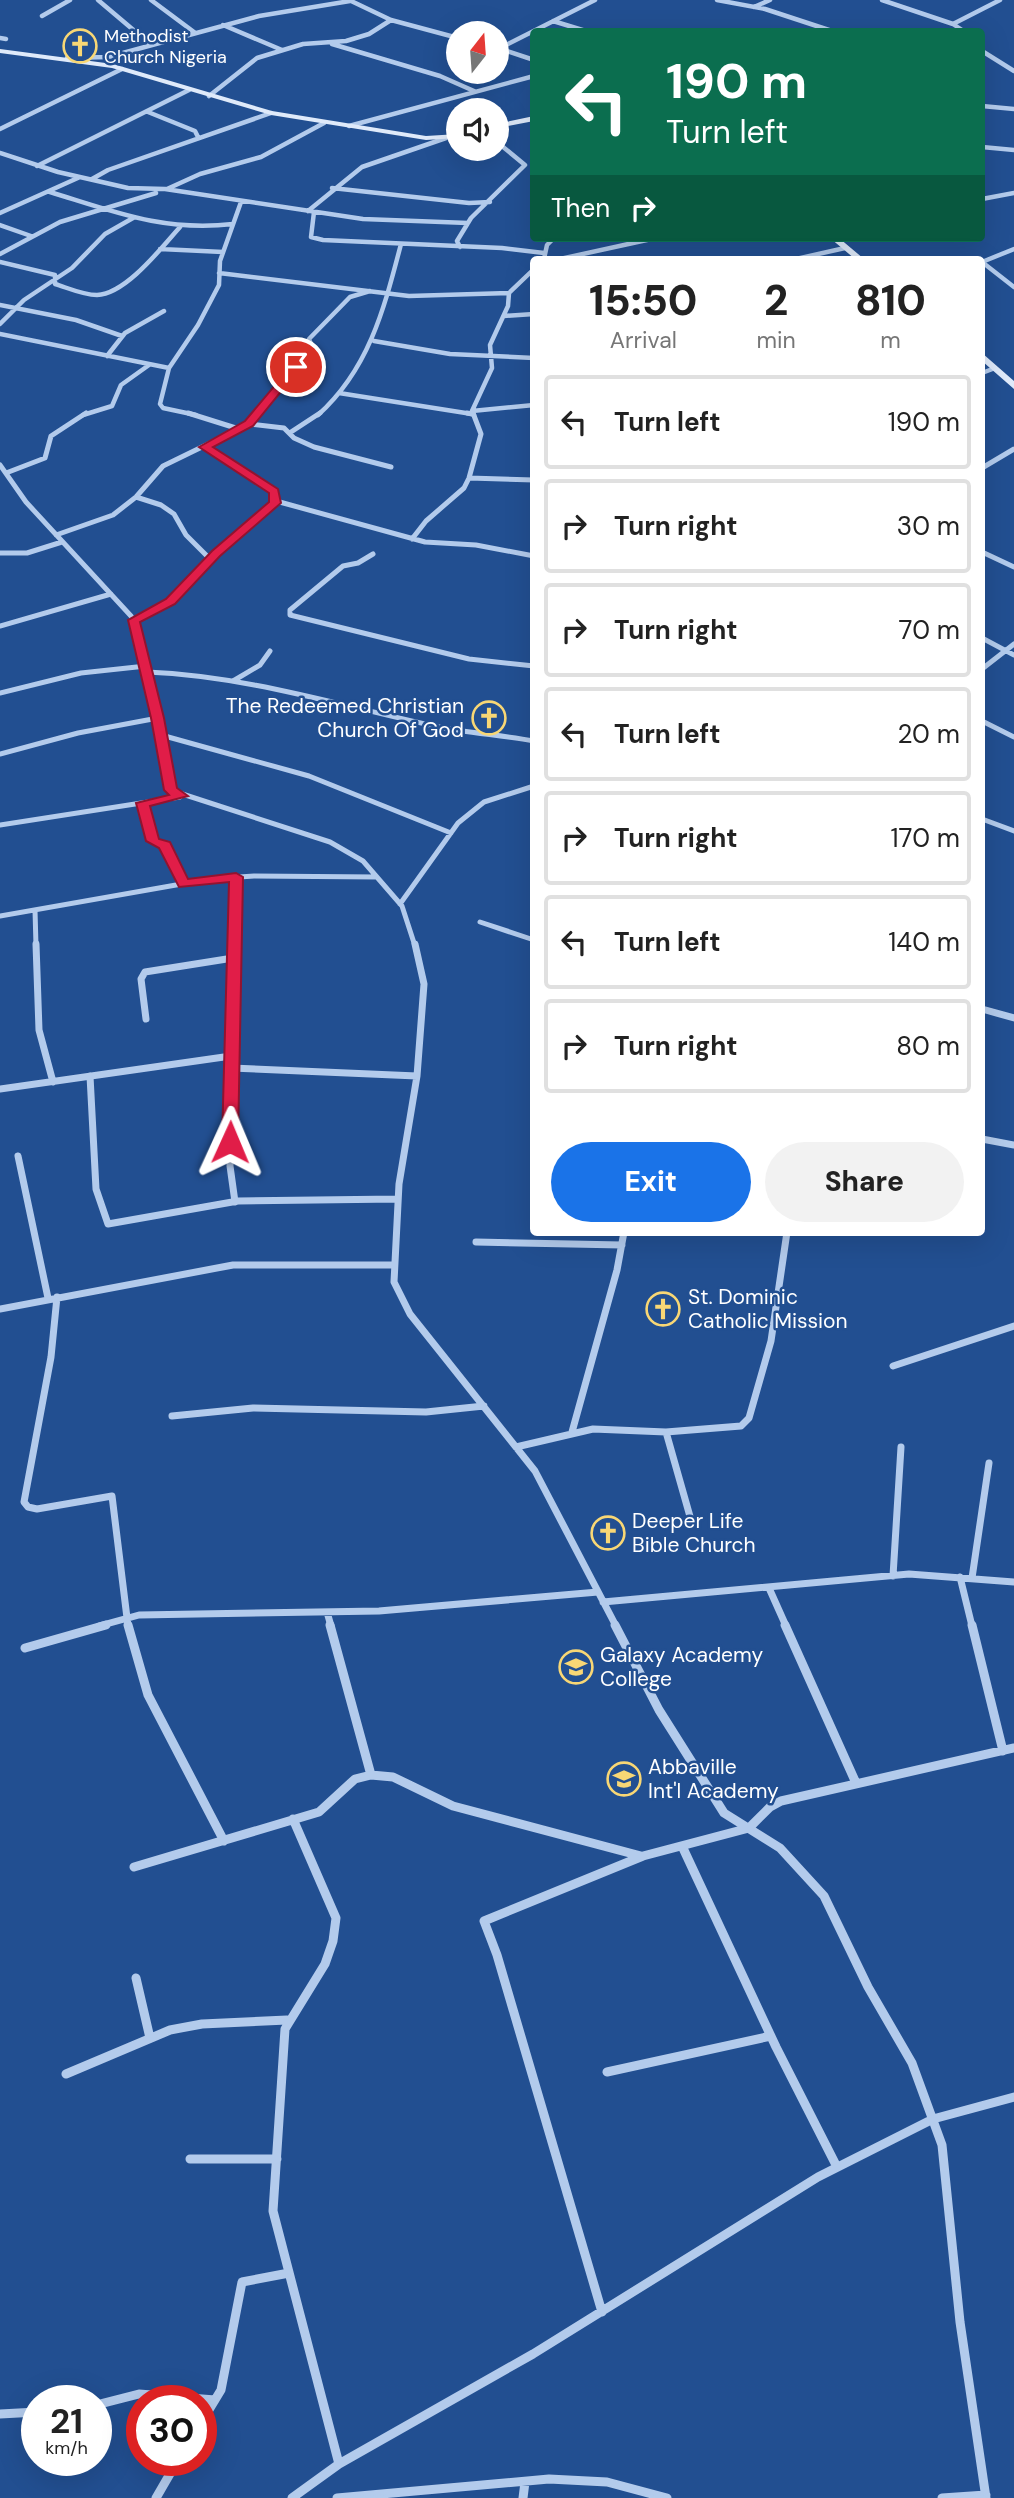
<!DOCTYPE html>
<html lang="en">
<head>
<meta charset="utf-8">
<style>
	body { margin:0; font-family:"DM Sans",sans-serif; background:#f2f2f2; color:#222; height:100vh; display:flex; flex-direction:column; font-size:26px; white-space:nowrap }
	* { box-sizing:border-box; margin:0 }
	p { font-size:23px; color:#767676 }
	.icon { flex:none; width:38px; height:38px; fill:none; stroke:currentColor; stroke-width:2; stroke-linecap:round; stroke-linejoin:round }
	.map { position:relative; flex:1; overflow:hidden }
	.details { position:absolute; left:530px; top:256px; width:455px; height:980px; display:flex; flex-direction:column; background:#fff; border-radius:7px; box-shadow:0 7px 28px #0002 }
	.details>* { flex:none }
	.guide { position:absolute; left:530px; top:28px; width:455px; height:214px; border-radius:7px; box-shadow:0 7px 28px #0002; background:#0b6e4f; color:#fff; overflow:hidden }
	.needle { width:46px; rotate:17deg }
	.buttons { position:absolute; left:446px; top:21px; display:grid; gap:14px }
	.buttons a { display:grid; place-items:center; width:63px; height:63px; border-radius:50%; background:#fff; box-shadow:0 7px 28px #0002; font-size:35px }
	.speed { position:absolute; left:21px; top:2385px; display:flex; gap:14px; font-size:35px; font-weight:700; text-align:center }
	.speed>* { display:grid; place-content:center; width:91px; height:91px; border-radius:50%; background:#fff; box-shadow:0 7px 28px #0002; line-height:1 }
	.speed small { font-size:18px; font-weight:400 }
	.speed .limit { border:10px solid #d22; background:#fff; color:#111 }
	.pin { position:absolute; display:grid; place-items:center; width:60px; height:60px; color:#fff; margin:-30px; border:4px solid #fff; border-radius:50%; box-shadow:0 2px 7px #0007 }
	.me { position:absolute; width:77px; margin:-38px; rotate:1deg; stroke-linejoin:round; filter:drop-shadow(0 0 5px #0008) }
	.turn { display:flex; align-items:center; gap:24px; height:147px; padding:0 21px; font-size:32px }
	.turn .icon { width:91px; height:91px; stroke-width:2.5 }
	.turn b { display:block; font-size:49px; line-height:60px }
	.then { display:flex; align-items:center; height:66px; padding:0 21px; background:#0003; gap:14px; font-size:26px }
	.eta { display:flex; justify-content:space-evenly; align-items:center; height:119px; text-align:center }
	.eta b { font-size:42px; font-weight:800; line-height:49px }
	.primary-button { display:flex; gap:14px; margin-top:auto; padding:14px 21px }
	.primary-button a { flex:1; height:80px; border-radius:42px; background:#1a73e8; color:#fff; font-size:28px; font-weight:800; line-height:80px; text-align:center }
	.primary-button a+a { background:#f2f2f2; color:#222 }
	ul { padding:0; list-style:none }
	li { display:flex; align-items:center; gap:21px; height:94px; margin:0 14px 10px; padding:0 7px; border:4px solid #e0e0e0; border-radius:7px }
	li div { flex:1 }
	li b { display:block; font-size:26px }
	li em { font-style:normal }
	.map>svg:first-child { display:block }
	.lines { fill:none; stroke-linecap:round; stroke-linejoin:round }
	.street-far3 { stroke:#b3cbec; stroke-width:4.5 }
	.street-far2 { stroke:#b3cbec; stroke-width:5 }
	.street-far1 { stroke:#b3cbec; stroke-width:7 }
	.street { stroke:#b3cbec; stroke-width:9 }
	.secondary { fill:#dfeafa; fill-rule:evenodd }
	.route { fill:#e11d48; stroke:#92132f; stroke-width:2 }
	.labels { text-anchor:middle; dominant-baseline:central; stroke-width:5; stroke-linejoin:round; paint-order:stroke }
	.far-poi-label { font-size:18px; fill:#fff; stroke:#224f91; text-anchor:start }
	.poi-label { font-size:21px; fill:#fff; stroke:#224f91; text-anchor:start }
</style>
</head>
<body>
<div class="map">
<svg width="1014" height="2498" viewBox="0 0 1014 2498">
	<rect width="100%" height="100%" fill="#224f91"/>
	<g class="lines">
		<path class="street-far3" d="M98,0L150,44
			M151,0L194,32
			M349,0L391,20L458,38
			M717,0L765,9L835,32
			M882,0L953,24L965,32
			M754,7L770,0
			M42,16L70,0
			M553,21L589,32
			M953,24L1000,0
			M223,25L282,50
			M0,38L6,39
			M332,44L440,76L474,91
			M498,48L534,60
			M500,48L595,0
			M982,51L1014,71
			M67,58L108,57L259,16L350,1
			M209,96L257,58L303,44L346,41L369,34L391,20
			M982,106L1014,109
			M148,112L195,131L198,137
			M349,126L534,76
			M0,129L122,69
			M982,147L1014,150
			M0,153L58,172L128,188L165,189L363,219L468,223
			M37,166L189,90
			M92,179L108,170L271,113
			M332,188L469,203L490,202
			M167,189L200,174L261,157L324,123
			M50,192C115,212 164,232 233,224
			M982,199L1014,193
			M308,211L362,167L446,138
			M314,212L311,237L323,240L502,248L544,253
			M0,213L80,177
			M0,225L31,236
			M460,247L457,241L471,218L525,165L497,142
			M160,249L223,252
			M1014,249L982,262L1014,287
			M0,254L60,222L156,193
			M544,259L547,245L554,238
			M560,259L656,238
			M796,259L845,248
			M0,262L55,275V284C68,288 83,295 97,295C126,294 162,247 180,227
			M219,273L409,296L509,293
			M0,305L76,320L122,336
			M504,316L534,314
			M0,324L24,300L72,268L105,234L133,218
			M0,334L169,368
			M374,341L450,354L534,358
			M107,356L125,333L164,311
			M982,373L995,368
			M339,393L472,414
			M472,411L534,405
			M83,415L112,406L121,385L149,365
			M196,415L163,408L160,404L169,368L198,325L219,285L220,261L241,202
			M255,415L311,344L309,339L350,297L370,291
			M318,415C369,369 384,309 401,244
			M474,415L472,411L492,368L490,345L508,306L509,293L534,269"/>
		<path class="street-far2" d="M188,413L239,429
			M467,413L472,414
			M249,424L284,428L294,438L314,447L391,467
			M291,432L320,413
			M0,465L26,502L131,616L137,627L170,790L330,842L363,861L402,906L415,946
			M982,468L1014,449
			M6,473L45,458L51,436L86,413
			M469,478L534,480
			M136,497L161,505L174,514L186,535L211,560
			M276,501L425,542L476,545L534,556
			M56,535L113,515L136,497L163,466L245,426L257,413
			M412,539L426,521L464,488L469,478L481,434L473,413
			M982,552L1014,567
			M0,553H27L62,542
			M373,554L358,563L343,566L290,610V615L469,659L534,666
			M134,620L171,602L216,553L277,498L260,480L205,447
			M0,626L111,594
			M982,638L1014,655
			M982,669L1014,644
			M147,672C246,676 338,705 434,726C467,733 501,735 534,741
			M233,681L260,665L270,651
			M0,693L81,673L146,666
			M982,721L1014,737
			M161,735L309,776L451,833
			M0,754L78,733L158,718
			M143,803L153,841L165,845L184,884
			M982,819L1014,831
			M0,825L180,797
			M400,904L458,823L484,802L534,786
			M35,910L36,946
			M0,916L210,879L254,876L377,877
			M480,922L534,940
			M235,946L236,877"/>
		<path class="street-far1" d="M36,944L39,1030L53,1082
			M235,944L230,1166L235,1202
			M415,944L424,984L417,1076L399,1184L394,1282L410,1314L535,1471L616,1626
			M982,1009L1014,1018
			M146,1019L141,979L145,972L233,958
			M231,1068L417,1076
			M90,1076L96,1189L108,1224L238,1201L397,1199
			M0,1089L231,1056
			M982,1139L1014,1145
			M18,1156L48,1298
			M476,1242L622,1245
			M57,1297L51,1357L24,1502L28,1507L37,1509L112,1496L128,1626
			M0,1309L233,1265H394
			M893,1366L1014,1326
			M172,1416L253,1408L426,1412L484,1406
			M572,1432L617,1270L624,1232
			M666,1432L691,1520
			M516,1447L593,1429L666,1432L741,1426L749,1418L771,1341L787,1232
			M893,1576L901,1447
			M960,1577L972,1626
			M972,1578L989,1463
			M769,1588L786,1626
			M603,1602L909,1574L1014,1582
			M327,1612L331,1626
			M99,1626L139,1615L379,1611L598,1592"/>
		<path class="street" d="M128,1625L148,1695L224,1841
			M330,1625L371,1775
			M615,1625L659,1710L724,1813L780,1848L824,1896L868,1987L912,2063L942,2145L960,2322L986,2498
			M785,1625L856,1783
			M972,1625L1003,1751
			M25,1648L106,1625
			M293,1819L336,1918L333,1941L325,1964L285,2029L273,2211L339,2464
			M682,1846L776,2047L837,2167
			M134,1867L319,1812L355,1779L371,1775L393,1777L453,1806L641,1856
			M136,1978L150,2038
			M607,2072L771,2036
			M66,2074L170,2030L202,2024L287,2020
			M190,2159H277
			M602,2312L497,1955L484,1921L643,1856L749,1828L770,1807L781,1801L1014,1748
			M96,2405L139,2394L215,2400
			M0,2414L37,2412
			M201,2423L221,2390L242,2282L289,2273
			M156,2498L178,2460
			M292,2498L339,2464L533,2354L818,2177L933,2119L1014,2097
			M337,2498L549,2479L607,2482L667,2498
			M523,2498L525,2482
			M942,2498L986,2495"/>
		<path class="secondary" d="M0,49L113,64L272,111L426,136L458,134V138L426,140L271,115L112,68L0,53Z
			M534,116V121L497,128V124Z
			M830,238H839L864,259H855Z
			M982,353L1014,381V389L982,361Z"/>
	</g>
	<path class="route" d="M292,365L301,367L253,426L213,447L278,489L281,503L220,556L175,604L140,622L164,718L177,788L188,796L150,806L159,839L170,842L188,879L236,873L243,877L238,1142L230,1147L222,1142L229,882L179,887L159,848L146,841L136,803L169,795L164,790L151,718L128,620L166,599L212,551L269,502V493L199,447L245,421Z"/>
	<defs>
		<symbol id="church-ring" viewBox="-11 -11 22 22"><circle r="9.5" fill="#224f91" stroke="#f8d775" stroke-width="1.5"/><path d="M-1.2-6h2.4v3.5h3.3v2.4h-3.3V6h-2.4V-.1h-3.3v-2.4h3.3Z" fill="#f8d775"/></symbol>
		<symbol id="school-ring" viewBox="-11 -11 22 22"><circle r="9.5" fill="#224f91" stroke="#f8d775" stroke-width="1.5"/><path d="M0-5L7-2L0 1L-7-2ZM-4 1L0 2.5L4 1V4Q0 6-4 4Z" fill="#f8d775"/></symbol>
	</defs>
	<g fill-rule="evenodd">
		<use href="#church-ring" x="61" y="27" width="38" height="38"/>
		<use href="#church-ring" x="470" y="699" width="38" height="38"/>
		<use href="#church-ring" x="644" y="1290" width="38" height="38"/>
		<use href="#church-ring" x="589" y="1514" width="38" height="38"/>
		<use href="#school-ring" x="557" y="1648" width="38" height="38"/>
		<use href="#school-ring" x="605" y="1760" width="38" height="38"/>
	</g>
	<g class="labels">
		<g class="far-poi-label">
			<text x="104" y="36">Methodist<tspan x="104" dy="21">Church Nigeria</tspan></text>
		</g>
		<g class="poi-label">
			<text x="464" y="706" text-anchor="end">The Redeemed Christian<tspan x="464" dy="24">Church Of God</tspan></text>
			<text x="688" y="1297">St. Dominic<tspan x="688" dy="24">Catholic Mission</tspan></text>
			<text x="632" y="1521">Deeper Life<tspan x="632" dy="24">Bible Church</tspan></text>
			<text x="600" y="1655">Galaxy Academy<tspan x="600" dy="24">College</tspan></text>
			<text x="648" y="1767">Abbaville<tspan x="648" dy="24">Int'l Academy</tspan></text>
		</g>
	</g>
</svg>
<div class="buttons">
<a><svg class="needle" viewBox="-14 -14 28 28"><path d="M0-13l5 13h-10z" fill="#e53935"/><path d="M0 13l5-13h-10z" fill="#767676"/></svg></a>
<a><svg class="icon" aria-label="sound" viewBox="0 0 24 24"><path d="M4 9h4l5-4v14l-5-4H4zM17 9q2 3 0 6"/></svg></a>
</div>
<div class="speed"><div>21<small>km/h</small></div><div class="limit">30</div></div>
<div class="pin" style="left:296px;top:367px;background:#d93025"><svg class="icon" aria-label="arrive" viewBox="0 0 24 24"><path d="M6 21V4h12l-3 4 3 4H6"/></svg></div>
<svg class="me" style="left:230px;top:1142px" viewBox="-20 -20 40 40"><path d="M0-17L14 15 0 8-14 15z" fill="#e11d48" stroke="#fff" stroke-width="4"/></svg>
<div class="guide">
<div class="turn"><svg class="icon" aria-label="left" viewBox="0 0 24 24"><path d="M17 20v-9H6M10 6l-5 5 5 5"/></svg><div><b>190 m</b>Turn left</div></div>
<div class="then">Then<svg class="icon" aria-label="right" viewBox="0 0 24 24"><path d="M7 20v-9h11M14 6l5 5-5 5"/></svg></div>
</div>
<section class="details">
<div class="eta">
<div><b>15:50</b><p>Arrival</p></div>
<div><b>2</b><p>min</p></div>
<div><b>810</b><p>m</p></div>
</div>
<ul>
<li><svg class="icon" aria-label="left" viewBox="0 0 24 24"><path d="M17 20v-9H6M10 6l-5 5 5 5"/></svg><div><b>Turn left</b></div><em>190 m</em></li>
<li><svg class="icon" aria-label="right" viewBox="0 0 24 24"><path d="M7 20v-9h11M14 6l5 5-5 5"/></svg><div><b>Turn right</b></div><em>30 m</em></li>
<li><svg class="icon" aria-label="right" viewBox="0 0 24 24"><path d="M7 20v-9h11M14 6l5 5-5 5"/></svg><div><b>Turn right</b></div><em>70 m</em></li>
<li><svg class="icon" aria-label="left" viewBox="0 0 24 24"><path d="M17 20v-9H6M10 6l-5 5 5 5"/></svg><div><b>Turn left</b></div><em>20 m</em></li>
<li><svg class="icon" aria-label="right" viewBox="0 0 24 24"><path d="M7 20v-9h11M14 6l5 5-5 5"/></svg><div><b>Turn right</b></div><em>170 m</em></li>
<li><svg class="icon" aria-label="left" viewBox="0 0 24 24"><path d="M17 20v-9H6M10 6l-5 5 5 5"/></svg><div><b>Turn left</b></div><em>140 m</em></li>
<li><svg class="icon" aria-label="right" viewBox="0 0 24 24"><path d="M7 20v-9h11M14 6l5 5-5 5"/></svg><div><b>Turn right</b></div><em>80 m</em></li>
</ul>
<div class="primary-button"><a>Exit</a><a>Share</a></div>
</section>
</div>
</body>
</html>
